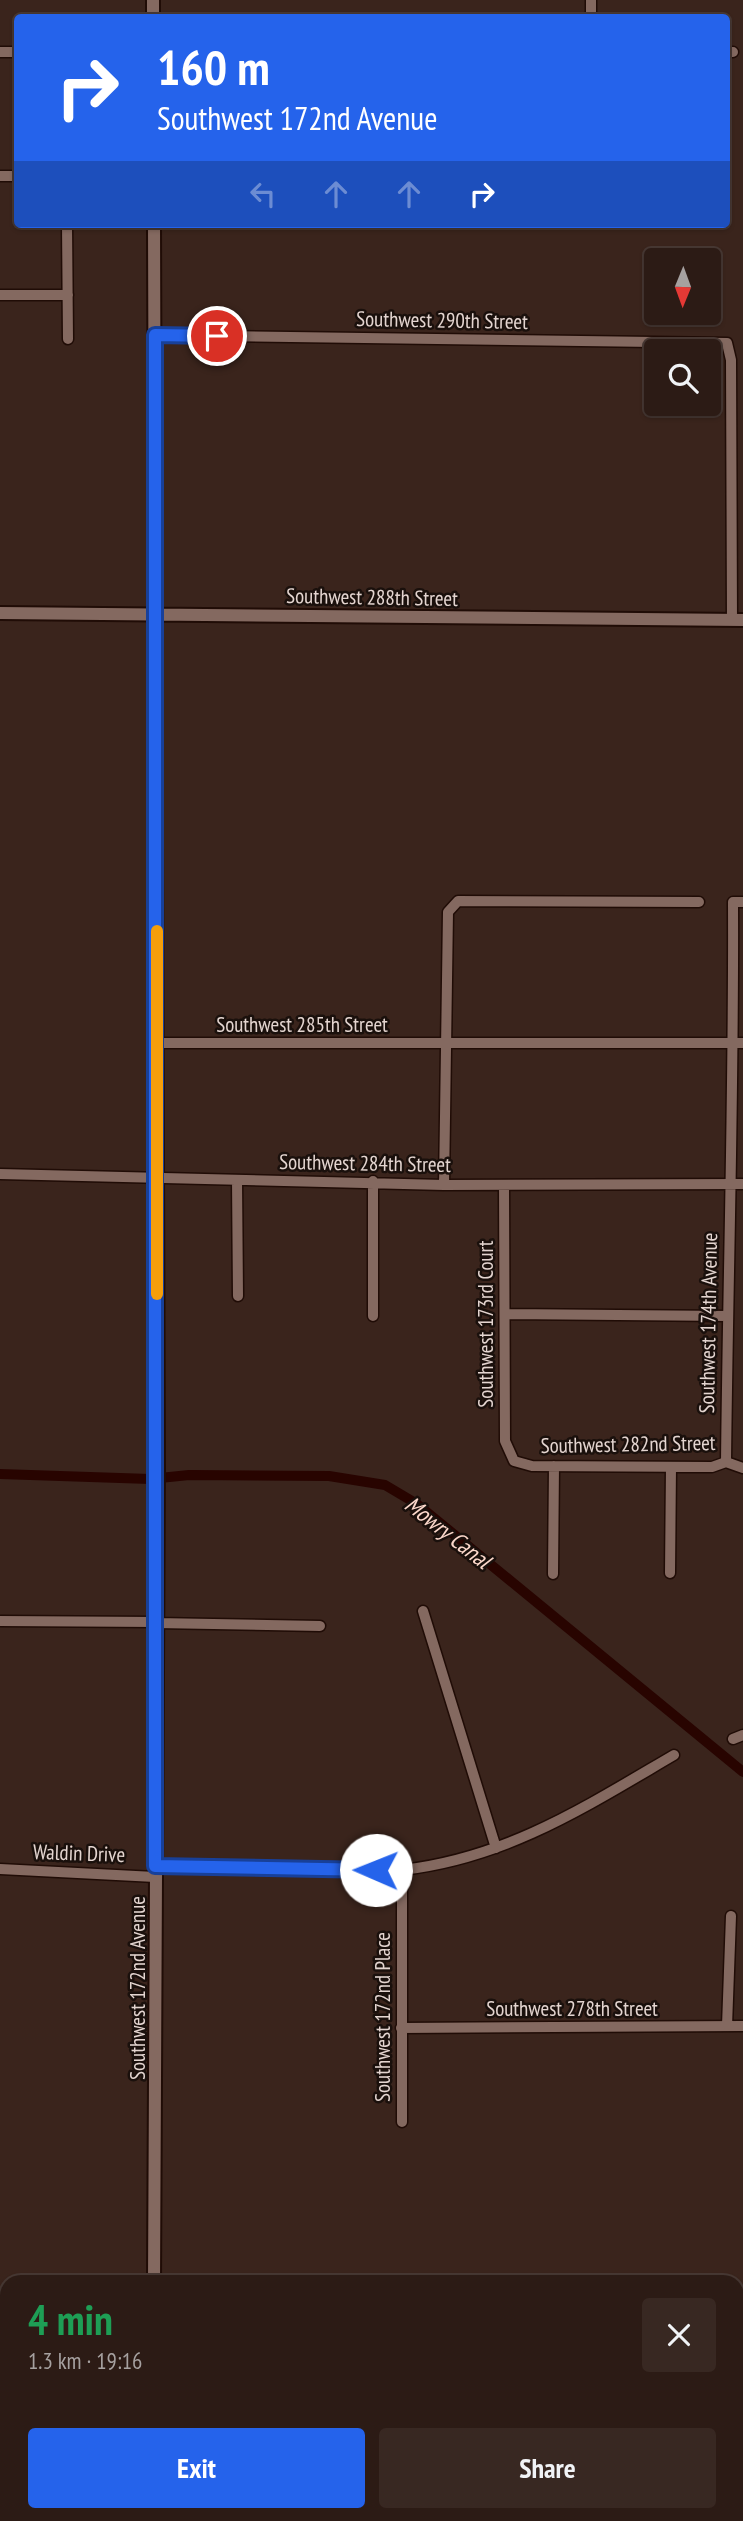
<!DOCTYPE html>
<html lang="en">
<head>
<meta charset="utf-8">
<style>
	body { margin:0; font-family:"PT Sans Narrow",sans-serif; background:#382822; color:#f1f3f6; height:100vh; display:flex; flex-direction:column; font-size:26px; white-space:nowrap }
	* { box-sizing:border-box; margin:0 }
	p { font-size:23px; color:#a6a1a0 }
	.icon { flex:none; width:38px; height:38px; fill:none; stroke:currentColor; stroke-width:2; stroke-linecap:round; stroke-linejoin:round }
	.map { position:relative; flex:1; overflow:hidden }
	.details { position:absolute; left:0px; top:2275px; width:744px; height:247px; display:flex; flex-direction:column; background:#2c1b15; border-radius:21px 21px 0 0; box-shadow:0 2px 5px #0004,0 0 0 2px #483934 }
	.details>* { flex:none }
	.top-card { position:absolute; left:14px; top:14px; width:716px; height:214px; border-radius:7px; box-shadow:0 2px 5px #0004,0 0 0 2px #483934; background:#2563eb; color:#fff; overflow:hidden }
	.needle { width:46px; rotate:181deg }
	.fabs { position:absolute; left:644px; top:248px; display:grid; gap:14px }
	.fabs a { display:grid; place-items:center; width:77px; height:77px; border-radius:7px; background:#2c1b15; box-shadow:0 2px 5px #0004,0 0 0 2px #483934; font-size:35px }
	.pin { position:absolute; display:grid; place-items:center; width:60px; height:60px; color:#fff; margin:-30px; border:4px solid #fff; border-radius:50%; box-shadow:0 2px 7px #0007 }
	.me { position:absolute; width:77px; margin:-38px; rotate:271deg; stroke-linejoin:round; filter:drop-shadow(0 0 5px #0008) }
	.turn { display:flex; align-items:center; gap:24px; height:147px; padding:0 28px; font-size:32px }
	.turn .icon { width:91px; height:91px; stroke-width:2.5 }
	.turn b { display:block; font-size:49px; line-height:60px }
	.lanes { display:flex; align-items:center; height:66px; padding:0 28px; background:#0003; justify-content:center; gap:35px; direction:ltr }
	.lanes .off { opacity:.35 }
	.round { display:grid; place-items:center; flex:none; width:74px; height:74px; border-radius:7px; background:#382822 }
	.headline { display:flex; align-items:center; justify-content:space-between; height:119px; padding:0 28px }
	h1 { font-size:42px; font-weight:600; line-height:52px; color:#1e9e55 }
	.primary-button { display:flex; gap:14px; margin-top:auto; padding:14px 28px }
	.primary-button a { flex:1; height:80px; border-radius:7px; background:#2563eb; color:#fff; font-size:28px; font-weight:600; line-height:80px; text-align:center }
	.primary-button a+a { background:#382822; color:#f1f3f6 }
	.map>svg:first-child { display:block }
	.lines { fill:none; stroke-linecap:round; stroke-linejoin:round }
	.canal { stroke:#280400; stroke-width:10 }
	.minor-casing { stroke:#200c06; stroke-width:13 }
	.tertiary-casing { stroke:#200c06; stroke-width:16 }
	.minor { stroke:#846960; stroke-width:10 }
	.tertiary { stroke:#846960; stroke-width:12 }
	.route-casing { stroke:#184099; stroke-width:18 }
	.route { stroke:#2563eb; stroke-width:12 }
	.slow { stroke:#f59e0b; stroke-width:12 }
	.labels { text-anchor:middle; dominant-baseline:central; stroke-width:5; stroke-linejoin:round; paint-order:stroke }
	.street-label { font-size:21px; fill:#e4d5d0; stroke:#1a100c }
	.water-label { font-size:23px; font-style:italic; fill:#fcd8cb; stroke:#1a100c }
</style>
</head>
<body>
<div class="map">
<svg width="743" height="2521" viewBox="0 0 743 2521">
	<rect width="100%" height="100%" fill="#3a241c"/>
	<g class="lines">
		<path class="canal" d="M0,1474L150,1479L189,1475L329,1476L385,1485L417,1504L743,1772"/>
		<defs>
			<path id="minor" d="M591,0V18
				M0,52H18
				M726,52H733
				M0,176H18
				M67,224L68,339
				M0,295H68
				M155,335L727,343L731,360L732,620
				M157,1043H743
				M0,1174L444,1185L743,1184
				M237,1180L238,1296
				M373,1181V1316
				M444,1185L448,912L458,901L699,902
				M504,1185L505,1441L514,1461L532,1466L712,1467L726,1462L743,1468
				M505,1314L728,1316
				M726,1462C728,1275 734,1089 733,902H743
				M670,1573L671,1467
				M553,1574L554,1466
				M423,1611L496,1848
				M0,1621L156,1622
				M156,1623L320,1626
				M733,1739L743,1735
				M155,1866L402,1870C507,1858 585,1807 674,1755
				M0,1869L155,1877
				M727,2026L731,1916
				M401,2028L743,2026
				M402,2122V1870
				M0,2308H7
				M432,2521V2515"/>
			<path id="tertiary" d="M153,0V18
				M0,613L743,620
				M154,2282L158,1468L154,224
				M149,2521V2515"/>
		</defs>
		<use href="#minor" class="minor-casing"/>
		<use href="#tertiary" class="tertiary-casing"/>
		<use href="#minor" class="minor"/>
		<use href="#tertiary" class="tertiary"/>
	</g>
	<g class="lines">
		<defs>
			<path id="route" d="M217,336L155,335V1866L376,1870"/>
		</defs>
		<use href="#route" class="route-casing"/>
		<use href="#route" class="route"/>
		<path class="slow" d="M157,1294V931"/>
	</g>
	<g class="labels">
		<g class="street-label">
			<text transform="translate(442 320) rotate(1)">Southwest 290th Street</text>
			<text transform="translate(372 597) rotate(1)">Southwest 288th Street</text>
			<text x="302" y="1024">Southwest 285th Street</text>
			<text transform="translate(365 1163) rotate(1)">Southwest 284th Street</text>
			<text transform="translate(708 1323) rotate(-89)">Southwest 174th Avenue</text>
			<text transform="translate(485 1324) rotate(-90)">Southwest 173rd Court</text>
			<text transform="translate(628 1444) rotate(-1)">Southwest 282nd Street</text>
			<text transform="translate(79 1853) rotate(2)">Waldin Drive</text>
			<text transform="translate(137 1988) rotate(-90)">Southwest 172nd Avenue</text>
			<text x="572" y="2008">Southwest 278th Street</text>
			<text transform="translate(382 2017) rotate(-90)">Southwest 172nd Place</text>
		</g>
		<g class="water-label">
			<text transform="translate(448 1532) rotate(38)">Mowry Canal</text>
		</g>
	</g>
</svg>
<div class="fabs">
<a><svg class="needle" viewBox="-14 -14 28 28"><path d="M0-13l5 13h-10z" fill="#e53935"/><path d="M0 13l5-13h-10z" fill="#a6a1a0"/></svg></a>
<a><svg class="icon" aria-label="search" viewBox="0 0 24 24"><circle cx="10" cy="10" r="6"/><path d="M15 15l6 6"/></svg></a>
</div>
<div class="pin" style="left:217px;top:336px;background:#d93025"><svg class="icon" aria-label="arrive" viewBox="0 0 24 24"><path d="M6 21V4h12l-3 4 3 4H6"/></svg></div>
<svg class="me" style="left:376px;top:1870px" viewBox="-20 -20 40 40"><circle r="19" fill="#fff"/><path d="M0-13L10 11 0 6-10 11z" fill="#2563eb"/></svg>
<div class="top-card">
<div class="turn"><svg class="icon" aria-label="right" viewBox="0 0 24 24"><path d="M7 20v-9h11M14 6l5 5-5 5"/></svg><div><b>160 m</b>Southwest 172nd Avenue</div></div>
<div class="lanes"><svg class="icon off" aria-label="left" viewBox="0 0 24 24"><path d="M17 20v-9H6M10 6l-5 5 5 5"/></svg><svg class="icon off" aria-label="ahead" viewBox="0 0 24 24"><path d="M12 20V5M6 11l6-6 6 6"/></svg><svg class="icon off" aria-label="ahead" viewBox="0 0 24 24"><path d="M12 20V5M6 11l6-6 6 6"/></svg><svg class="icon" aria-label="right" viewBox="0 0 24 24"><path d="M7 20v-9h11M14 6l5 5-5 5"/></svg></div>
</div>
<section class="details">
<div class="headline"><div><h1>4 min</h1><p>1.3 km · 19:16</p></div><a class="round"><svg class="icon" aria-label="close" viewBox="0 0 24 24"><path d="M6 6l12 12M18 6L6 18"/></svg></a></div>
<div class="primary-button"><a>Exit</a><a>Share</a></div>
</section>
</div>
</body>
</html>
